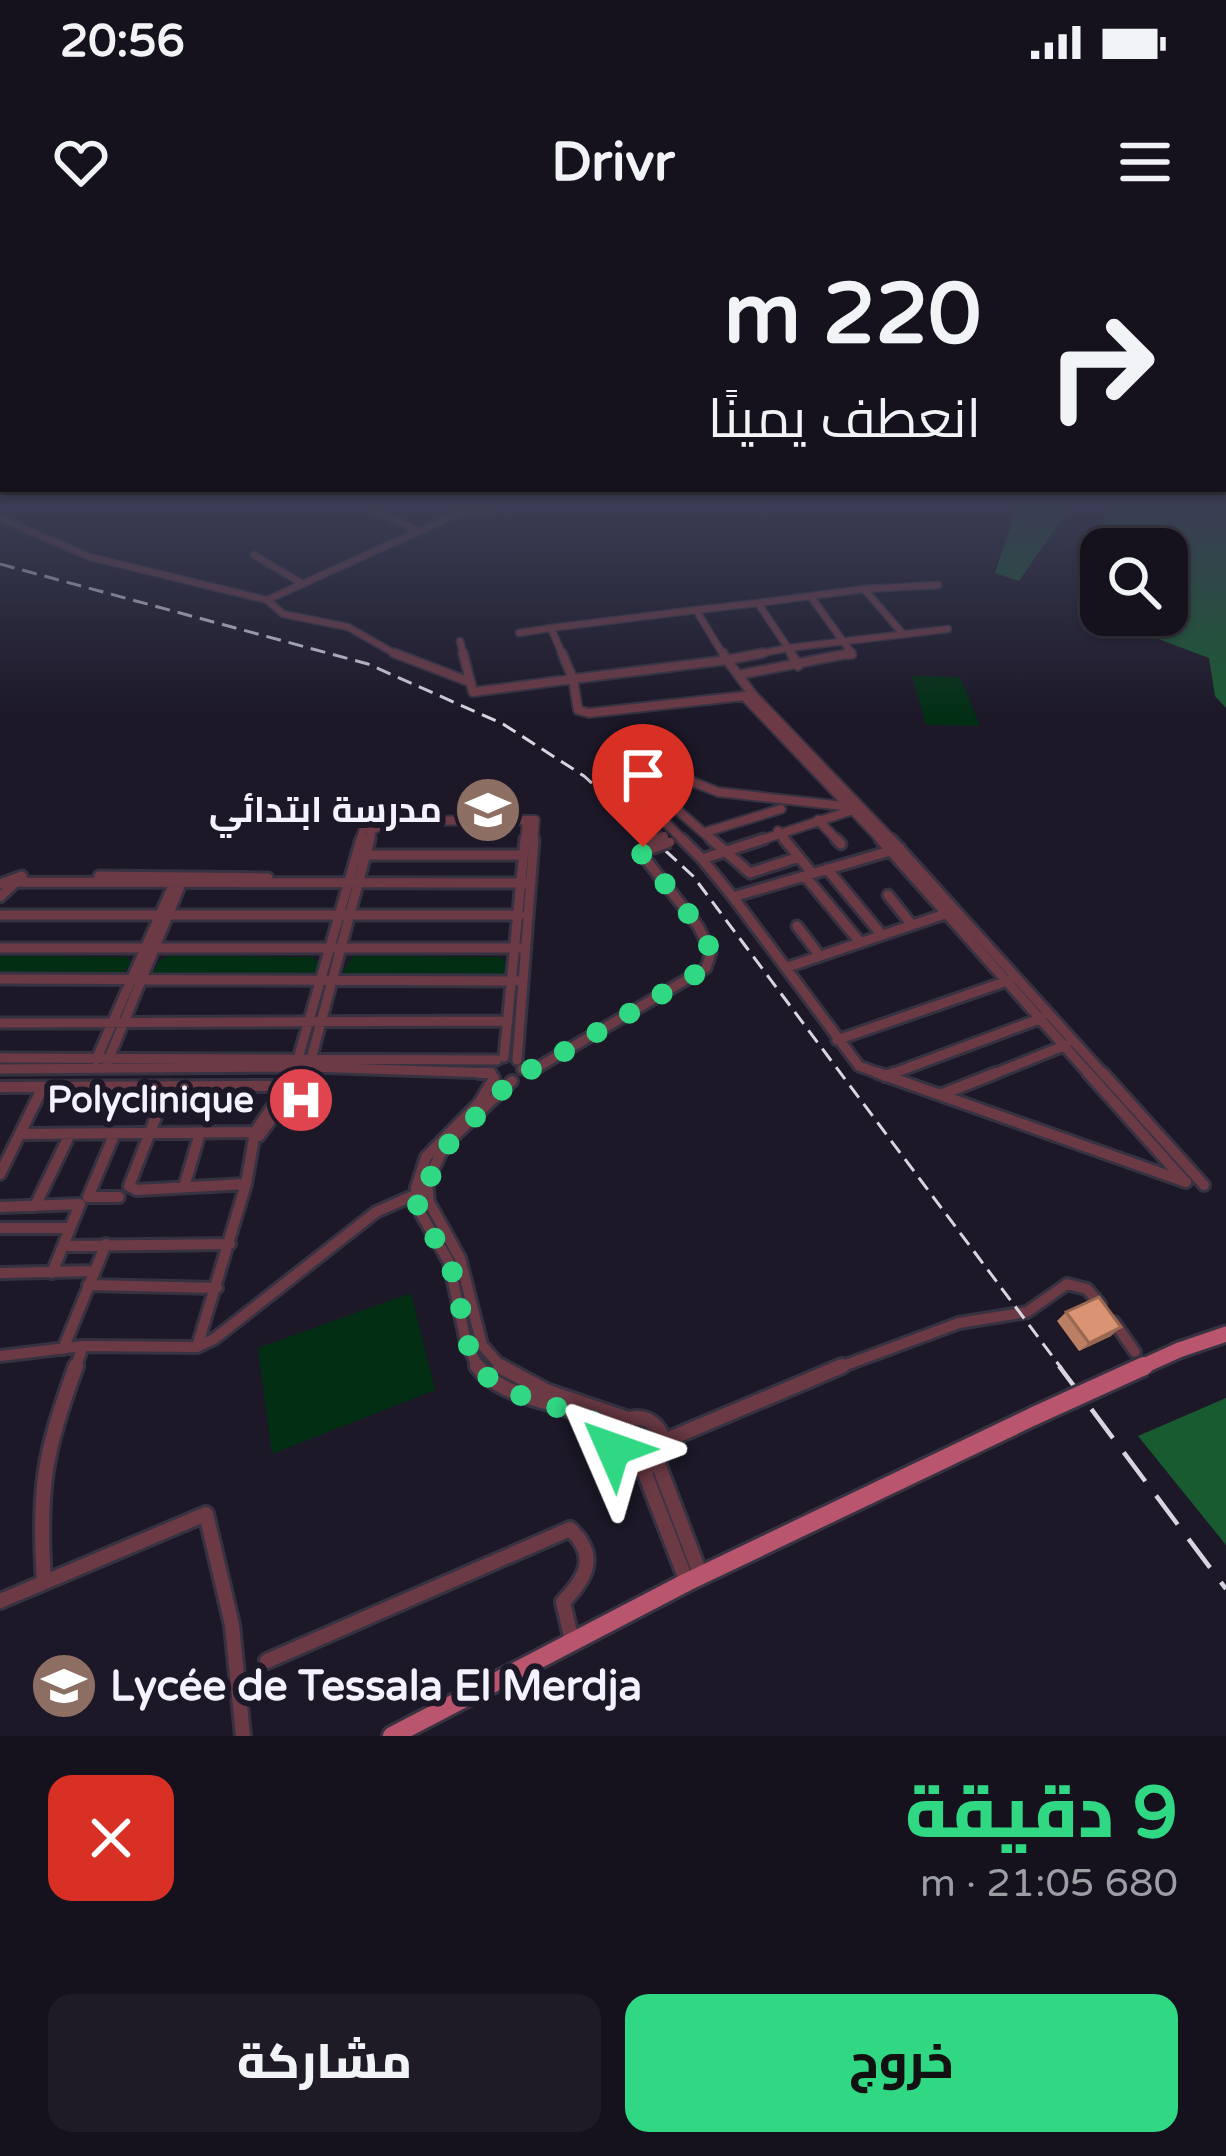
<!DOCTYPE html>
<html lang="ar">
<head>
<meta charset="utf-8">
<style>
	body { margin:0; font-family:"Varela Round",Cairo,sans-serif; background:#1e1b27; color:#f1f3f6; direction:rtl; height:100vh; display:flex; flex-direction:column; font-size:45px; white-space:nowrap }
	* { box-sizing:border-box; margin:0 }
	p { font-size:39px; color:#9d9ea4 }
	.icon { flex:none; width:66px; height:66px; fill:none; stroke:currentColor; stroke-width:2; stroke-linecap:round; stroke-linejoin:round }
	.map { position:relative; height:1496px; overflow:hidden; direction:ltr }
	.drawer { display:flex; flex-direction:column; background:#15121e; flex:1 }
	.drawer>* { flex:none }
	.banner { position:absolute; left:0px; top:0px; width:1227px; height:252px; box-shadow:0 3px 9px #0004,0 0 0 3px #34323c; direction:rtl; background:#15121e; color:#f1f3f6; overflow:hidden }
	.buttons { position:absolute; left:1080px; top:288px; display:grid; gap:24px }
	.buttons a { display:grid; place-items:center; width:108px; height:108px; border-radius:24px; background:#15121e; box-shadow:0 3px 9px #0004,0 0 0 3px #34323c; font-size:60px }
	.pin { position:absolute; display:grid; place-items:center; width:102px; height:102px; color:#fff; margin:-123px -51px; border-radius:50% 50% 50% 0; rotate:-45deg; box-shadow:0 0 12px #0007 }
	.pin .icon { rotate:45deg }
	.me { position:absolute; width:132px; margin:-66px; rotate:313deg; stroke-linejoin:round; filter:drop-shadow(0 0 9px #0008) }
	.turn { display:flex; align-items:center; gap:42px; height:252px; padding:0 48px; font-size:54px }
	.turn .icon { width:156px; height:156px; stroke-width:2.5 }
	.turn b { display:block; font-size:84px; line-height:102px }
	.round { display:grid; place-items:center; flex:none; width:126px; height:126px; border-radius:24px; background:#1e1b27 }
	.overview { display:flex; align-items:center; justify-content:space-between; height:204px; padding:0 48px }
	h1 { font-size:72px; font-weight:800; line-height:90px; color:#30d883 }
	.button { display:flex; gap:24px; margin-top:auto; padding:24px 48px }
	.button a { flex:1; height:138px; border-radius:24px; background:#30d883; color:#111; font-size:48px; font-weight:800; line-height:138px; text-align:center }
	.button a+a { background:#1e1b27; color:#f1f3f6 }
	.status { display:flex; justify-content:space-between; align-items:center; height:84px; padding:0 60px; background:#15121e; direction:ltr }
	.status svg { height:33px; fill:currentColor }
	header { display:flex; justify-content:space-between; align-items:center; height:156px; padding:0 48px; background:#15121e; font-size:54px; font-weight:800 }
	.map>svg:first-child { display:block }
	.green { fill:#022f14 }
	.forest { fill:#195b31 }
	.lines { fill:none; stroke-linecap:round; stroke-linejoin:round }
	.minor-far4-casing { stroke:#363242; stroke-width:9 }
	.minor-far3-casing { stroke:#363242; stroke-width:12 }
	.minor-far2-casing { stroke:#363242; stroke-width:15 }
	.minor-far1-casing { stroke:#363242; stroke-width:16 }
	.minor-casing { stroke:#363242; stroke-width:20 }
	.major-far1-casing { stroke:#363242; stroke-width:21 }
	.major-casing { stroke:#363242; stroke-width:24 }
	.minor-far4 { stroke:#6b3a45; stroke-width:6 }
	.minor-far3 { stroke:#6b3a45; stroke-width:8 }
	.minor-far2 { stroke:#6b3a45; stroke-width:9 }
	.minor-far1 { stroke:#6b3a45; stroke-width:10 }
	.minor { stroke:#6b3a45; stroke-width:14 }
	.major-far1 { stroke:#ba556e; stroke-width:15 }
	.major { stroke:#ba556e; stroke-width:18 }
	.rail-far1 { stroke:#d7d5e0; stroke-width:3; stroke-dasharray:15 8; stroke-linecap:butt }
	.rail { stroke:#d7d5e0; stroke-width:4.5; stroke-dasharray:36 18; stroke-linecap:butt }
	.minor-bridge-far1-casing { stroke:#363242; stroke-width:12; stroke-linecap:butt }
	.minor-bridge-casing { stroke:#363242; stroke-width:15; stroke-linecap:butt }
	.major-bridge-far1-casing { stroke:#363242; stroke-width:21; stroke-linecap:butt }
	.major-bridge-casing { stroke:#363242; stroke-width:24; stroke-linecap:butt }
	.minor-bridge-far1 { stroke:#6b3a45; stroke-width:8 }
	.minor-bridge { stroke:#6b3a45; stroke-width:9 }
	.major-bridge-far1 { stroke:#ba556e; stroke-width:15 }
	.major-bridge { stroke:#ba556e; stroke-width:18 }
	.wall { fill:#bb7f64 }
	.shaded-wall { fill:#996851 }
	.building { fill:#da9474; stroke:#996851; stroke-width:3 }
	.route { stroke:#30d883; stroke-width:21; stroke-dasharray:0 37.8 }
	.labels { text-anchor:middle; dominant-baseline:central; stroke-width:12; stroke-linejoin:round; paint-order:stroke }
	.poi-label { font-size:36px; font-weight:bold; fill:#f4f2fd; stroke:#1c1828; text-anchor:end }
	.near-poi-label { font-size:42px; font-weight:bold; fill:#f4f2fd; stroke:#1c1828; text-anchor:start }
</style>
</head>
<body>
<div class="status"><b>20:56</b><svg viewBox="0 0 49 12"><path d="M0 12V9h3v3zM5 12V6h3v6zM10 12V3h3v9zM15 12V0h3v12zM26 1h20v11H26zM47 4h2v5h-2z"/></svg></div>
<header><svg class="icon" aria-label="menu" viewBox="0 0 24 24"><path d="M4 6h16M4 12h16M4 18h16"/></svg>Drivr<svg class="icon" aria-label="heart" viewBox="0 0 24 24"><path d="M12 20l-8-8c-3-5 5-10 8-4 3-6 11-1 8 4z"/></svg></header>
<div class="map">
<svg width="1226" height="1496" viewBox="0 0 1226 1496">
	<rect width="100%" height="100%" fill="#1c1828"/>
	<path class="green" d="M912,436L960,437L980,486L926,485Z
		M0,716L126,717L132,723L121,735L0,736Z
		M169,716L313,717L320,724L312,736L158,737L153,732L160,720Z
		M353,716L500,717L508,724L507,732L496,737H349L343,732Z
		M411,1053L435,1150L272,1214L258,1108Z"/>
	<path class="forest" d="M1017,266H1071L1019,341L995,333Z
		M1107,266H1226V468L1215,456L1209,418L1145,394L1122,375H1167V309H1101V358L1092,344Z
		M1226,1158V1305L1138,1196Z"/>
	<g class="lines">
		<defs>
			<path id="minor-far4" d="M375,271L418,291
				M0,278L90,317L267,360L450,277L497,266
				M254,315L303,344
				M864,349L938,345
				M811,357L853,415L848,416
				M267,360L283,374L348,387L399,416
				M758,363L864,349L903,394
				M519,393L551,388
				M460,401L464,416
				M563,416L551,388L696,370
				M724,416L696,370L758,363L788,408L748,416
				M792,416L788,408L948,389"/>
			<path id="minor-far3" d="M394,413L470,442
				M463,413L473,452L573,439L562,413
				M723,413L727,420L763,413
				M791,413L798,426
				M727,420L753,455L589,473L578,470L573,439Z
				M738,435L851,413
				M753,455L894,602
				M744,456L883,602
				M670,530L657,552L714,602
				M818,580L839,602
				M778,591L787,602
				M706,592L781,569
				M360,602L364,588L379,581L535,580L533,602
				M369,602L372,590L382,585
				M525,602L527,580
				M685,602L624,541L626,537L658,528L718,552L852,567
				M755,602L853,570"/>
			<path id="minor-far2" d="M682,599L702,619
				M711,599L750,633L799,617
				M784,599L812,633
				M836,599L841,604
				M880,599L1091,836
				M891,599L1105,836
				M362,615H524
				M827,629L882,695
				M99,636L268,638
				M805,636L860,702
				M0,644L22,636
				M888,655L912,685
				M0,657L16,642L531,643
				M733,657L702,619L764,599
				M0,675H520
				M797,686L820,716
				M0,708H526
				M788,727L948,673
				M0,739L523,741
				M0,783L508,781
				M837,800L1013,739
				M504,817L525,599
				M0,818L497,820
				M96,820L174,643
				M517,820L534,599
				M107,823L183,639
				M0,829L309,827L491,833
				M522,829H535L706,728L711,712L698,686L641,613L649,602
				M293,836L361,599
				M303,836L309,827L370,599
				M886,836L859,826L733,657L900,608
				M886,836L1042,778
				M989,836L1066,805"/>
			<path id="minor-far1" d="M479,833H491
				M878,833L1186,942
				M1088,833L1182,938
				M1103,833L1204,945
				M885,836L894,833
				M168,846L129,946L137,950L246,944L255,892L295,833
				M0,847L287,846
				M940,855L996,833
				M115,893L88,957H119
				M21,894L255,892
				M259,896L305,833
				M0,934L43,847
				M184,947L200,893
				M35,966L70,894
				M0,967L80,964L52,1033
				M0,988H70
				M63,1006L230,1004
				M0,1033L94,1031
				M88,1045L217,1048
				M1114,1082L1135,1112
				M197,1107L246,944
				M63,1109L106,1004
				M0,1116L83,1106L197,1107L214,1099L376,972L426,950
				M75,1129L83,1106
				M479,1129L466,1102L449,1022L421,974L416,948L426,917L479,863L494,838
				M503,1129L482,1105L460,1018L429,962L427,942L445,905L512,841
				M835,1129L959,1083L1027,1072L1067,1044L1087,1049L1100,1064"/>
			<path id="minor" d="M477,1126C511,1169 580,1154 612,1201
				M500,1126L546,1151L628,1179
				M611 1204a26 26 0 1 1 52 0a26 26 0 1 1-52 0Z
				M662,1202L842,1126
				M657,1221L701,1336
				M644,1231L687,1342
				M44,1342C38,1248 44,1214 76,1126
				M0,1361L206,1274L232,1385L243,1496
				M267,1421L570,1289C599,1316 586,1338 563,1362L572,1401"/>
			<path id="major-far1" d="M1179,1110L1226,1094"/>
			<path id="major" d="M392,1496L687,1342L1034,1176"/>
		</defs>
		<use href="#minor-far4" class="minor-far4-casing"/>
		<use href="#minor-far3" class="minor-far3-casing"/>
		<use href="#minor-far2" class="minor-far2-casing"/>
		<use href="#minor-far1" class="minor-far1-casing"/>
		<use href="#minor" class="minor-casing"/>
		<use href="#major-far1" class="major-far1-casing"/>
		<use href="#major" class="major-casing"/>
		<use href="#minor-far4" class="minor-far4"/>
		<use href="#minor-far3" class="minor-far3"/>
		<use href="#minor-far2" class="minor-far2"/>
		<use href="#minor-far1" class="minor-far1"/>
		<use href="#minor" class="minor"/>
		<use href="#major-far1" class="major-far1"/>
		<use href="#major" class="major"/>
		<path class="rail-far1" d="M0,324L368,424L503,484L584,536L693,636L1062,1129"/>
		<path class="rail" d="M1059,1126L1226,1349"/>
		<defs>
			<path id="minor-bridge-far1" d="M649,602L664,596"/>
			<path id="minor-bridge" d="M649,602L657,599
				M651,609L670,602"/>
			<path id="major-bridge-far1" d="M1137,1129L1179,1110"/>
			<path id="major-bridge" d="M1034,1176L1144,1126"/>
		</defs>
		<use href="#minor-bridge-far1" class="minor-bridge-far1-casing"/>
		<use href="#minor-bridge" class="minor-bridge-casing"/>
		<use href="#major-bridge-far1" class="major-bridge-far1-casing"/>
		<use href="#major-bridge" class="major-bridge-casing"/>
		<use href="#minor-bridge-far1" class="minor-bridge-far1"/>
		<use href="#minor-bridge" class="minor-bridge"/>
		<use href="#major-bridge-far1" class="major-bridge-far1"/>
		<use href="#major-bridge" class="major-bridge"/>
	</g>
	<path class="wall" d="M1066,1072L1111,1096L1079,1111L1057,1081Z"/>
	<path class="shaded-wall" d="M1121,1087L1111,1096L1079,1111L1089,1103Z"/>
	<path class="building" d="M1099,1057L1121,1087L1089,1103L1066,1072Z"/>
	<linearGradient id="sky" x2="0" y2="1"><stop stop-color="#0f0d16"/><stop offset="0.56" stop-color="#3a3d53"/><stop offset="1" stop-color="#3a3d53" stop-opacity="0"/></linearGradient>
	<rect width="1226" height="476" fill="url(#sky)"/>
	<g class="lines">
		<path class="route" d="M613,1209L609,1192L598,1184C559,1161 486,1160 470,1111C462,1084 460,1055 451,1028C442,1001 416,982 416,952L426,950L439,914L522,830L535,829L706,728L712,712L698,686L641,613L643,607"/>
	</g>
	<defs>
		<symbol id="school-disc" viewBox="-11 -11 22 22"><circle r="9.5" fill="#8d6e63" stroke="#1c1828"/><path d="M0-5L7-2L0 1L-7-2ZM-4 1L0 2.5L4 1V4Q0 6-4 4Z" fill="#fff"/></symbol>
		<symbol id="hospital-disc" viewBox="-11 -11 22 22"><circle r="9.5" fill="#e0444e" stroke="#1c1828"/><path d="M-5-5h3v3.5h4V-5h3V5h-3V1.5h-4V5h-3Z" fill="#fff"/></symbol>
	</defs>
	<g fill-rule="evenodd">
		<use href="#school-disc" x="450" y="532" width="76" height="76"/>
		<use href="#hospital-disc" x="263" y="822" width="76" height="76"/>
		<use href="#school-disc" x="26" y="1408" width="76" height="76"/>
	</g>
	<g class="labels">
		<g class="poi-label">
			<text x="442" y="570">مدرسة ابتدائي</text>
			<text x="254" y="860">Polyclinique</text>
		</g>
		<g class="near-poi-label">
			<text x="110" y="1446">Lycée de Tessala El Merdja</text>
		</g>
	</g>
</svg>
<div class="buttons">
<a><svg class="icon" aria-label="search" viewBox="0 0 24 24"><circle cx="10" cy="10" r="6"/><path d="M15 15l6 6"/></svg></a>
</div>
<div class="pin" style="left:643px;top:607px;background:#d93025"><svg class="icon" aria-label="arrive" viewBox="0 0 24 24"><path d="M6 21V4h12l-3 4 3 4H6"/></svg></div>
<svg class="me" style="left:613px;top:1209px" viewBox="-20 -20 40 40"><path d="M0-17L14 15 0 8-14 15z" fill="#30d883" stroke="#fff" stroke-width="4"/></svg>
<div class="banner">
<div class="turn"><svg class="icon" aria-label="right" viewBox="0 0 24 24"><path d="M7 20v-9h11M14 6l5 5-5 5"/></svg><div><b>220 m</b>انعطف يمينًا</div></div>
</div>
</div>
<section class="drawer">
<div class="overview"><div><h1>9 دقيقة</h1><p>680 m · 21:05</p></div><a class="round" style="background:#d93025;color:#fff"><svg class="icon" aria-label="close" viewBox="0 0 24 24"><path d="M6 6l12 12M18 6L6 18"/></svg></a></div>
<div class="button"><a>خروج</a><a>مشاركة</a></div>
</section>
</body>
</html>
